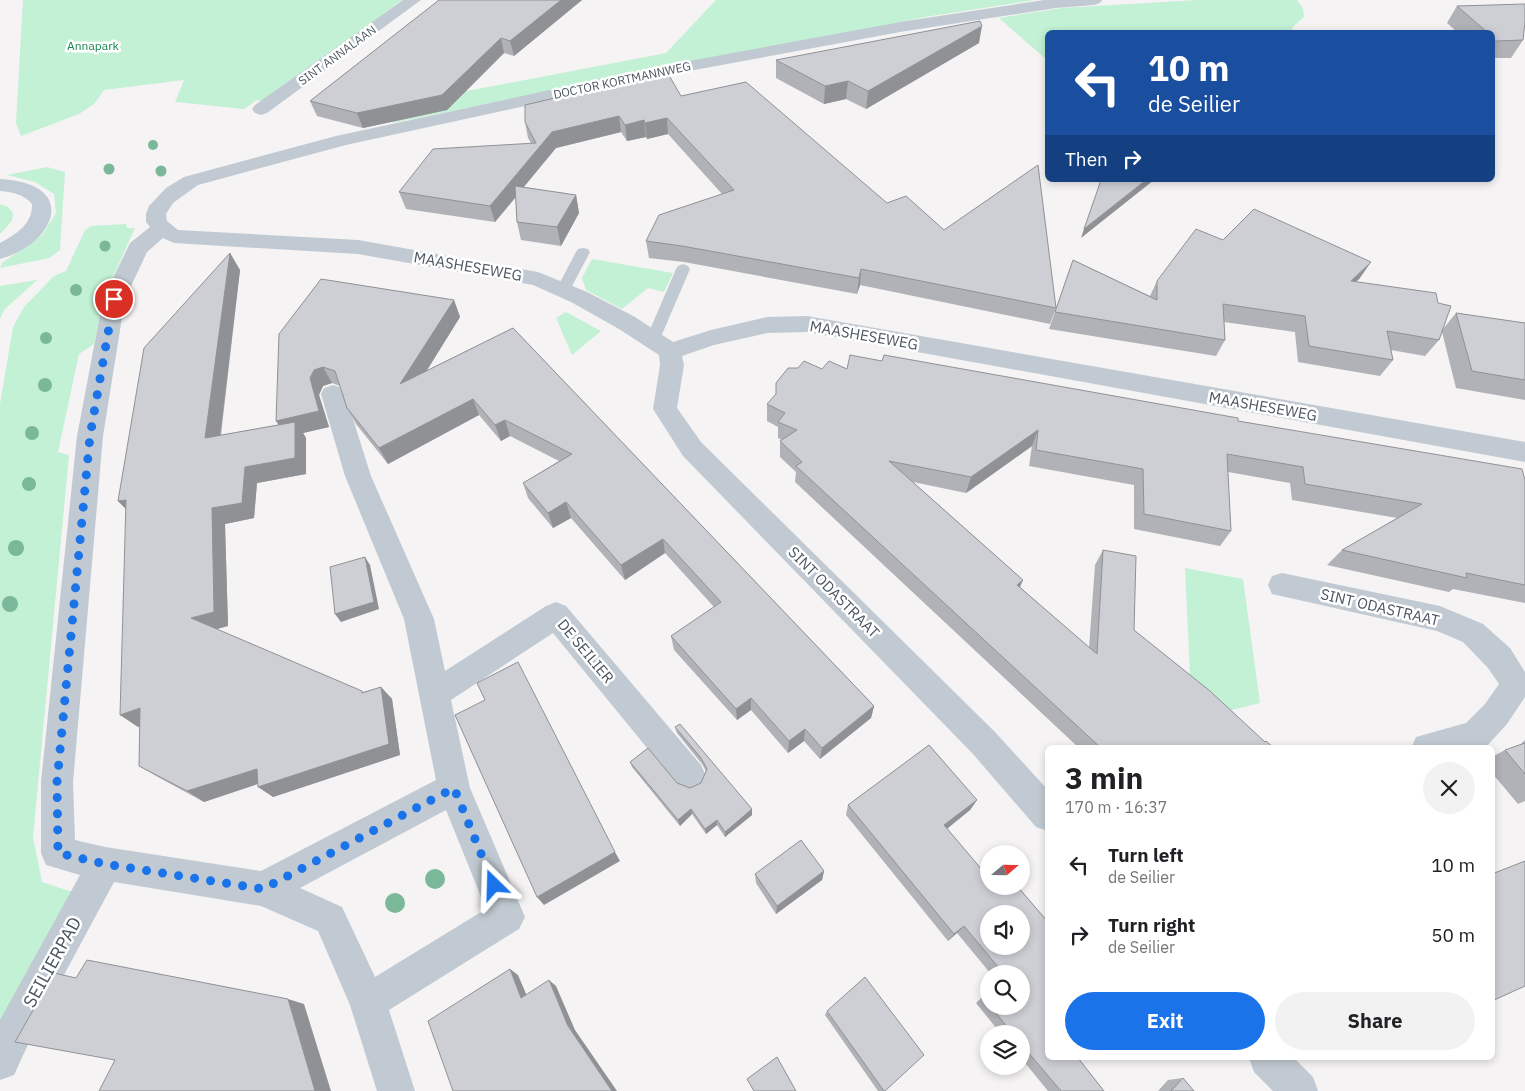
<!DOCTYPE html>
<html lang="en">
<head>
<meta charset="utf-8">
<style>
	body { margin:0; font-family:"IBM Plex Sans",sans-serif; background:#f2f2f2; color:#202124; height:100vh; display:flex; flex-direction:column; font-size:19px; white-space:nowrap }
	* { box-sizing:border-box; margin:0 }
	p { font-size:16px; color:#757577 }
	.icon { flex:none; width:28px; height:28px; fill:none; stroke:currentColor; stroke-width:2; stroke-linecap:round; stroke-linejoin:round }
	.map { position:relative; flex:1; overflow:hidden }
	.side { position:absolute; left:1045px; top:745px; width:450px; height:315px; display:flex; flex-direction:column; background:#fff; border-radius:8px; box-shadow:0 2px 8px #0003 }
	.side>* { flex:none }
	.hud { position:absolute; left:1045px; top:30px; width:450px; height:152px; border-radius:8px; box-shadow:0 2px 8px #0003; background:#1a4fa0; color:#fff; overflow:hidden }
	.needle { width:32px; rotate:70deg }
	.controls { position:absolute; left:980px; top:845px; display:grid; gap:10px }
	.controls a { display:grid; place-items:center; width:50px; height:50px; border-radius:50%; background:#fff; box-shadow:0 2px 8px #0003; font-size:25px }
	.pin { position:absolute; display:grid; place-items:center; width:42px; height:42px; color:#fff; margin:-21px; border:2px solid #fff; border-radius:50%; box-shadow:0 1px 5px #0007 }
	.me { position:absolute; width:55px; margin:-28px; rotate:338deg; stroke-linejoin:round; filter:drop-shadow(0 0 4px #0008) }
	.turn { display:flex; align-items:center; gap:18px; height:105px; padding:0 20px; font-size:22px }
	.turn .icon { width:65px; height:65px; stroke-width:2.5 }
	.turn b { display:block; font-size:35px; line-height:42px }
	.then { display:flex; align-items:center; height:48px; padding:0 20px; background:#0003; gap:10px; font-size:19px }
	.round { display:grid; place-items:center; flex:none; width:52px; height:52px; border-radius:26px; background:#f2f2f2 }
	.headline { display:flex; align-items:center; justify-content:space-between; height:85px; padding:0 20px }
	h1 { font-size:30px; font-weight:700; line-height:38px }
	.primary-button { display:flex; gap:10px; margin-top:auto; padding:10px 20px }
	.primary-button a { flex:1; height:58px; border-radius:30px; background:#1a73e8; color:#fff; font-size:20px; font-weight:700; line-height:58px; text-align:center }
	.primary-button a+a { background:#f2f2f2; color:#202124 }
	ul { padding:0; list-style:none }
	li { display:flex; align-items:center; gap:15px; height:70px; padding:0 20px }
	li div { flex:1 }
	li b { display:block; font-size:19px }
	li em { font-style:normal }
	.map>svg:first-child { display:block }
	.green { fill:#c3f1d5 }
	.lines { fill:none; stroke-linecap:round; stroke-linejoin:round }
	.service { fill:#c1cad2; fill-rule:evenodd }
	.minor { fill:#c1cad2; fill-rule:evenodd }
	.secondary { fill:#c1cbd6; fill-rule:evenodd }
	.tree { fill:#7bb799 }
	.wall { fill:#b0b2b7; fill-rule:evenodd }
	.shaded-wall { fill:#909195 }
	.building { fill:#cdcfd5; stroke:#909195; fill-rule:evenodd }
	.route { stroke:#1a73e8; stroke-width:9; stroke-dasharray:0 16.2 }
	.labels { text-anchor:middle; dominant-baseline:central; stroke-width:5; stroke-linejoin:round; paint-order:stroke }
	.far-park-label { font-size:12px; fill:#17864f; stroke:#fff }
	.far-street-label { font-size:12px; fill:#4a5661; stroke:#fff }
	.street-label { font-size:15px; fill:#4a5661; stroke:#fff }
	.near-street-label { font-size:18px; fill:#4a5661; stroke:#fff }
</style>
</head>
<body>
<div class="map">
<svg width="1525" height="1091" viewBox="0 0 1525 1091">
	<rect width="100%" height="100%" fill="#f5f3f3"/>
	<path class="green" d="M23,0H402L263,102L257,100L244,109L175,102L184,80L104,90L94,104L79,114L21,136L16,123Z
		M716,0H1035L925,17L392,123L425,99L666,53Z
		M1197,0H1297L1303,8L1304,17L1293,27L1291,32H1048L1047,60L999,18L1062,8Z
		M47,167L65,172L60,250L49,258L0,268L2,263L42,235L56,213L54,194L35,182L7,175Z
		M0,204L8,207L13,213L12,221L0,234Z
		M126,224L127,228H135L104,297L94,344L79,354L58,452L69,455L33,837L42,882L75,893L0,1037V404L13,327L24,307L54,276L66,271L85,230L91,226Z
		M592,259L673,273L664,292L648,288L622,309L586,290L582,278Z
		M37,280L4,310L0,319V286Z
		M566,312L601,331L572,355L556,318Z
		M1185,568L1243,579L1260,703L1228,711L1190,675Z"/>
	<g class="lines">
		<path class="service" d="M583,248L588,249L590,252L570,290L568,293H558L556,290L576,252L578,249Z
			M683,264L688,266L690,269L660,339L658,343L653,344L648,343L646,339L676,269L678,266Z"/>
		<path class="minor" d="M403,0H421L267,113L261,115L255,113L252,109L255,105Z
			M1044,0H1102L1100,3L1094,5L1056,8L900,32L662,76L346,145L198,185L173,203L166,214L167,221L178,230L358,240L538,272L587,292L635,317L673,342L711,330L767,317L807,316L1525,442V462L807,332L767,333L714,345L682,356L684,365L677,408L701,442L995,732L1048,790V831L1036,827L973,754L683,456L653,409L660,365L659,355L619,329L571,302L533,285L358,254L174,243L163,238L147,252L125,299L103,436L73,782L75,840L105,847L261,871L436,780L404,619L345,476L321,394L324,388L333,385L342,388L345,394L371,476L434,619L445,671L546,606L556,602L566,606L701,765L706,776L701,787L690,792L679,787L553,633L451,700L470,788L525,917L519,929L389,1010L415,1091H377L350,1005L318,931L261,906L114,882L37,1025L14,1075L0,1080V1020L80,875L46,865L41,853V782L77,436L103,299L130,243L150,227L146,222V214L149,206L166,188L184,177L336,136L662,66L900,22ZM446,810L486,909L375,977L342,907L300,888Z
			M1282,573L1440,606L1483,624L1510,648L1525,672V697L1507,724L1486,747L1411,748L1416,737L1466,723L1485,704L1499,684L1488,668L1463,642L1437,631L1272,594L1268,585L1272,576Z
			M1249,1058H1294L1313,1077L1318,1091H1273L1254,1072Z"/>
		<path class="secondary" d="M0,179C80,183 56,244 0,259V243C16,234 33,224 32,204C24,194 12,192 0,191Z"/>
	</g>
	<g class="tree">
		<circle cx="153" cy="145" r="5"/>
		<circle cx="109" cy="169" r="5.5"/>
		<circle cx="161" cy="171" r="5.5"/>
		<circle cx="105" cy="246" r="5.5"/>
		<circle cx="76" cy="290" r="6"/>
		<circle cx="46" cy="338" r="6"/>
		<circle cx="45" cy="385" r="7"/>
		<circle cx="32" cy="433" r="7"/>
		<circle cx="29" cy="484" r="7"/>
		<circle cx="16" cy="548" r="8"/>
		<circle cx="10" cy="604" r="8"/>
		<circle cx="435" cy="879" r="10"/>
		<circle cx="395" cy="903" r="10"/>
	</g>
	<path class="wall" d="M439,0H582L514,56L504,53L447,110L363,128L317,116L310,101Z
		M1457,6L1523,40L1511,58H1492V32H1457L1447,23Z
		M979,43L866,109L846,99L824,104L776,78V60Z
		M681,96L887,203L944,230L1056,308L1050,324L860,285L857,294L684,262L649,258L646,241L722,194L668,134L647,139L646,137L627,141L621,132L556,148L523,187L576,195L579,213L561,246L521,240L517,222L516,197L495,222L406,209L399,192L531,143L528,138L525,122Z
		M1223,240L1360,278L1356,282L1443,329L1456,313L1525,323V400L1456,388L1442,332L1439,340L1425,356L1391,350L1393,360L1380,376L1298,362L1295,332L1224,322L1225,340L1216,356L1049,329L1073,260L1150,296L1157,281Z
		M230,253L240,270L221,435L278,425L279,334L454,300L460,317L426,371L513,328L874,706L871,718L820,759L804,741L788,753L751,710L737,720L674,650L671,636L714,607L665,553L625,580L571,518L553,528L528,498L523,483L559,461L510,436L501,441L479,415L388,464L356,424L347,408L340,386L332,383L323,386L319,395L329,427L303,433L306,438V474L257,483L254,518L225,524L228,626L216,629L363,692L381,687L392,699L400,755L273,797L258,784L204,802L158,777L139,766L140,726L138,727L126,509L118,501Z
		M822,369H847L1238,421L1525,480V603L1453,589L1449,592L1327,565L1342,550L1397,518L1292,500L1290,483L1228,472L1231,531L1220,546L1134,529V485L1029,466L1032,446L966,493L913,482L1023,580L1020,587L1089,648L1095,565L1103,550L1134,630L1265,742L1274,748H1079L795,482L796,472L780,457V441L782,440L778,438V427L767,421V404Z
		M675,727L752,809V815L725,837L717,825L706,834L692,814L680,826L632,767L630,762L690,788L701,783L706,771L702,764L677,733Z
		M1525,740V801L1518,804L1492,773V757L1505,750L1521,744Z
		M929,745L977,800L970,810L947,829L989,878V886H996L1000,890L1004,886H1017L1048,922V1058H1078L1104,1091H1048L1021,1058V1034H1001L976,1003L989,990V1006H1021V974H991L957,933L948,941L846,815L848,805ZM989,914H1021V946H989Z
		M824,871L822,880L776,914L756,883L755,874Z
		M827,1011L885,1091H878L825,1015Z
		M1183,1078L1194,1091H1158L1168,1080Z"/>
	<path class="shaded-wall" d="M561,0H582L514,56L510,41Z
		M982,26L979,43L866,109L868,91Z
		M501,38L504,53L447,110L363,128L357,113Z
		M848,81L846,99L824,104L825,86Z
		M619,116L621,132L556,148L495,222L490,206L552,132Z
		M667,118L668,134L647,139L645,123Z
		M644,120L646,137L627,141L625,125Z
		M1146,180H1154L1081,238L1084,229Z
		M576,195L579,213L561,246L557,227Z
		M230,253L240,270L218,454L205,438Z
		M1371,262L1360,278L1339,298L1351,281Z
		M861,269L860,285L857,294L859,278Z
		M454,300L460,317L408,401L400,384Z
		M323,367L332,383L323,386L319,395L329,427L303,433L306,438V474L257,483L254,518L225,524L228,626L206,632L191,618L212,508L245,467L287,437L276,421L310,378L314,370Z
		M473,399L479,415L388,464L379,448Z
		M505,420L510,436L501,441L495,425Z
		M1038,430L1032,446L966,493L971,477Z
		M126,500L134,517L118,501Z
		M566,502L571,518L553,528L548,513Z
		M663,539L665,553L625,580L621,565Z
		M365,557L370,565L379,609L341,622L335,614Z
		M1023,580L1016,595L1017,585Z
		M381,687L392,699L400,755L273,797L258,787Z
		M751,698V710L737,720L736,709Z
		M874,706L871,718L820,759L822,748Z
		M140,708L158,721L138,727L120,715Z
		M805,729L804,741L788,753L789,741Z
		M257,769L272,779L204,802L187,791Z
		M977,800L970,810L939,835L944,825Z
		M691,809L692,814L680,826L678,820Z
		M752,809V815L725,837V832Z
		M717,820V825L706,834L705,829Z
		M615,852L620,861L544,905L537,897Z
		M824,871L822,880L776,914L777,906Z
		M964,926L957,933L948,941L954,934Z
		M510,969L518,975L530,1003L521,998Z
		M549,980L556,986L575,1030L617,1091H612L568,1026Z
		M288,999L304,1004L331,1091H315Z"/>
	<path class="building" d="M439,0H561L510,41L501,38L442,95L357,113L310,101Z
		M1525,4V22L1523,40L1495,41L1492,38V32H1487L1457,6Z
		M980,21L982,26L868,91L848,81L825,86L776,60Z
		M667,72L681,96L746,82L887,203L906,196L944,230L1038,165L1056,308L861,269L859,278L682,246L646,241L659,215L734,190L667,118L645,123L644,120L625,125L619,116L552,132L490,206L399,192L433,149L536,143L525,122V105Z
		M1101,180H1146L1084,229Z
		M515,186L576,195L557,227L517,222Z
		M1254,209L1371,262L1351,281L1436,293L1438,303L1451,306L1439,340L1387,331L1393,360L1309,346L1305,316L1223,304L1225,340L1055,312L1073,260L1157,300V281L1196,229L1223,240Z
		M230,253L205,438L295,422V458L245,467L242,503L212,508L214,612L191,618L362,691V693L381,687L389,744L258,787L257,769L187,791L139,766L140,708L120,715L126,500L118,501L144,348Z
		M321,279L454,300L400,384L513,328L874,706L822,748L805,729L789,741L751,698L736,709L671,636L721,602L663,539L621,565L566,502L548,513L523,483L572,454L505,420L495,425L473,399L379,448L347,408L335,371L323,367L314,370L310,378L319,411L276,421L279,334Z
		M1456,313L1525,323V380L1472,371Z
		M850,355L882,361L884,355L1238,418V421L1522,469L1525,480V585L1466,573L1467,578L1342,550L1422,504L1305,484L1303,467L1227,454L1231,531L1144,514L1143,469L1036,450L1038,430L971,477L889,461L1023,580L1017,585L1097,654L1103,550L1136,556L1134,630L1210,691L1265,742L1266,741L1274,748H1101L796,466L802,462L780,441L797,430L778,422L785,413L767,404L776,394V383L788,368H798L804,361L822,369L829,361L847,369Z
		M365,557L374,602L335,614L330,567Z
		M518,662L615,852L537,897L455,715L485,700L477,683Z
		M680,724L752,809L725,832L717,820L705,829L691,809L678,820L630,762L648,748L677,783L690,788L701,783L707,769L701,758L675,727Z
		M1525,743V774L1505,750Z
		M929,745L977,800L944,825L989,878V886H996L1000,890L1004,886H1017L1048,922V1058H1078L1104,1091H1061L1021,1044V1034H1013L990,1006H1021V974H1004L964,926L954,934L848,805ZM989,914H1021V946H989Z
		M801,840L824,871L777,906L755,874Z
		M1525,861V986L1492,1001V874Z
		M87,960L288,999L315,1091H99L115,1060L15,1042L54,973L76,978Z
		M510,969L521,998L549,980L568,1026L612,1091H453L428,1021Z
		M865,977L924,1055L885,1091H884L827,1011Z
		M989,992V1004L983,998Z
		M777,1057L796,1091H754L747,1079Z
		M1183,1078L1194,1091H1171Z"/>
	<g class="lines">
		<path class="route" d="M114,299L90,436L57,782L58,853L105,864L263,889L454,788L494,885"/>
	</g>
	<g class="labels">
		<g class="far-park-label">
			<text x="93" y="45">Annapark</text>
		</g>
		<g class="far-street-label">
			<text transform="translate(337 55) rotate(-36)">SINT ANNALAAN</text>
			<text transform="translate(622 80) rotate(-12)">DOCTOR KORTMANNWEG</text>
		</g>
		<g class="street-label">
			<text transform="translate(468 266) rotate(10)">MAASHESEWEG</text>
			<text transform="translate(864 335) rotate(10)">MAASHESEWEG</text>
			<text transform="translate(1263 406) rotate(10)">MAASHESEWEG</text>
			<text transform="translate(834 592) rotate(45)">SINT ODASTRAAT</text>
			<text transform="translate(1380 607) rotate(13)">SINT ODASTRAAT</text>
			<text transform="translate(586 651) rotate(50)">DE SEILIER</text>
		</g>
		<g class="near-street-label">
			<text transform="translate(52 962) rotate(-61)">SEILIERPAD</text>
		</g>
	</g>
</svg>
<div class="controls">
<a><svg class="needle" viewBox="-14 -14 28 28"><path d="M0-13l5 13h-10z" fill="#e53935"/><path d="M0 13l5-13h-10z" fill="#757577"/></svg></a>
<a><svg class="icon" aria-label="sound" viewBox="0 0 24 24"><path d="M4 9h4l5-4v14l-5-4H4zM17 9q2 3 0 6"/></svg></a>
<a><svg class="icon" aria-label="search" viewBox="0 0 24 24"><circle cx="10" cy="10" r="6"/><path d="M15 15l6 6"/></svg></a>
<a><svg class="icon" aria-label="layers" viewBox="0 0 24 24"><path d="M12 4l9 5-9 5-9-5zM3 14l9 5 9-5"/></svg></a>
</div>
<div class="pin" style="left:114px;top:299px;background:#d93025"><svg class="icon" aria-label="arrive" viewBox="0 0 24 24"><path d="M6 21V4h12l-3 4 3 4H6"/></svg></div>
<svg class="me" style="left:494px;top:885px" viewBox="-20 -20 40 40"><path d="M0-17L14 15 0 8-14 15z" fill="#1a73e8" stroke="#fff" stroke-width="4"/></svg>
<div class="hud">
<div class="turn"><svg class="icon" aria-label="left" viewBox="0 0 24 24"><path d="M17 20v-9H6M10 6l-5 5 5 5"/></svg><div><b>10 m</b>de Seilier</div></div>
<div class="then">Then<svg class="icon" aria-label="right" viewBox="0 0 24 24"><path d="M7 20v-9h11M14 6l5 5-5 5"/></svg></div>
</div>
<section class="side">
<div class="headline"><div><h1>3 min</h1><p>170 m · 16:37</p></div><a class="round"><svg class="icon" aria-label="close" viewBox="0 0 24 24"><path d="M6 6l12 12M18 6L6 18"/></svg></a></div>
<ul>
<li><svg class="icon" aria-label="left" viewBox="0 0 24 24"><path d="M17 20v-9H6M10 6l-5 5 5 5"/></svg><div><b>Turn left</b><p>de Seilier</p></div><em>10 m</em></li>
<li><svg class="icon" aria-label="right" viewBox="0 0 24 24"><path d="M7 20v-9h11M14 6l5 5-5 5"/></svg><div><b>Turn right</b><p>de Seilier</p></div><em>50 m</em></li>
</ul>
<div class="primary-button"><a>Exit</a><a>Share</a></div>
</section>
</div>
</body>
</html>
